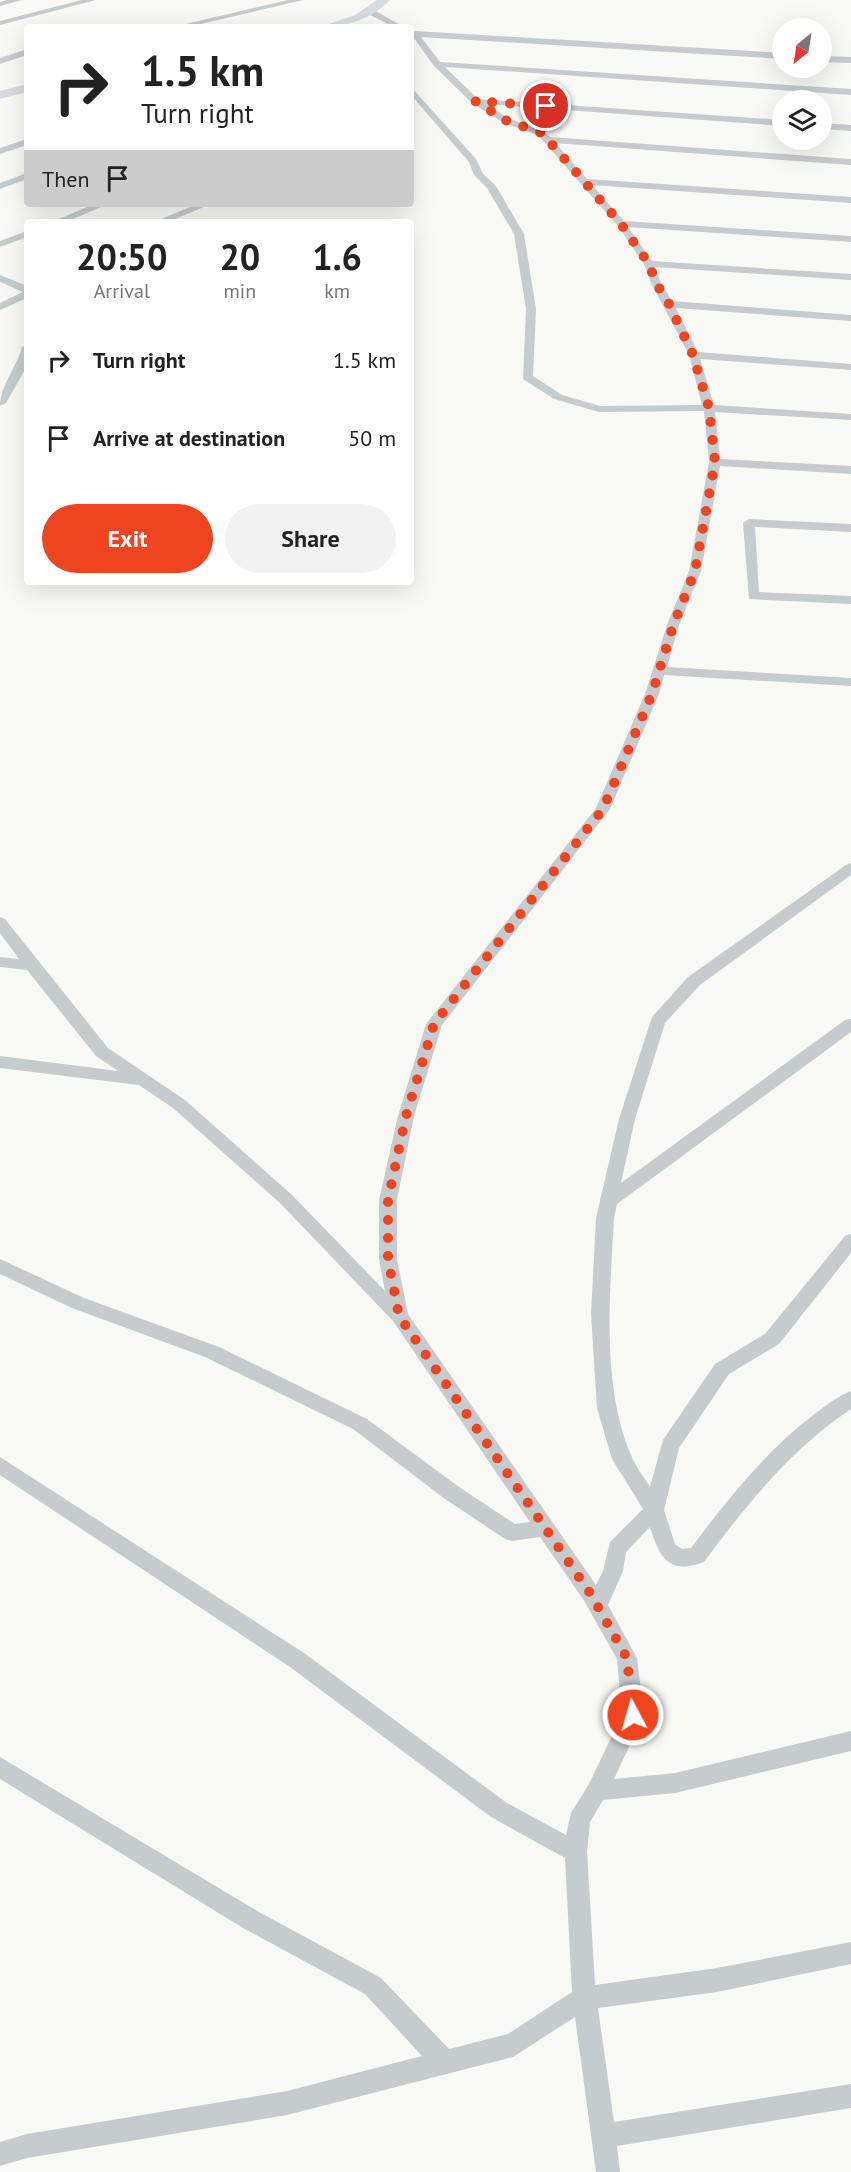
<!DOCTYPE html>
<html lang="en">
<head>
<meta charset="utf-8">
<style>
	body { margin:0; font-family:"PT Sans",sans-serif; background:#f2f2f2; color:#222; height:100vh; display:flex; flex-direction:column; font-size:22px; white-space:nowrap }
	* { box-sizing:border-box; margin:0 }
	p { font-size:20px; color:#767676 }
	.icon { flex:none; width:33px; height:33px; fill:none; stroke:currentColor; stroke-width:2; stroke-linecap:round; stroke-linejoin:round }
	.map { position:relative; flex:1; overflow:hidden }
	.drawer { position:absolute; left:24px; top:219px; width:390px; height:366px; display:flex; flex-direction:column; background:#fff; border-radius:6px; box-shadow:0 6px 24px #0002 }
	.drawer>* { flex:none }
	.top-card { position:absolute; left:24px; top:24px; width:390px; height:183px; border-radius:6px; box-shadow:0 6px 24px #0002; background:#fff; color:#222; overflow:hidden }
	.needle { width:39px; rotate:210deg }
	.buttons { position:absolute; left:772px; top:18px; display:grid; gap:12px }
	.buttons a { display:grid; place-items:center; width:60px; height:60px; border-radius:50%; background:#fff; box-shadow:0 6px 24px #0002; font-size:30px }
	.pin { position:absolute; display:grid; place-items:center; width:51px; height:51px; color:#fff; margin:-26px; border:3px solid #fff; border-radius:50%; box-shadow:0 2px 6px #0007 }
	.me { position:absolute; width:66px; margin:-33px; rotate:354deg; stroke-linejoin:round; filter:drop-shadow(0 0 4px #0008) }
	.turn { display:flex; align-items:center; gap:21px; height:126px; padding:0 18px; font-size:27px }
	.turn .icon { width:78px; height:78px; stroke-width:2.5 }
	.turn b { display:block; font-size:42px; line-height:51px }
	.then { display:flex; align-items:center; height:57px; padding:0 18px; background:#0003; gap:12px; font-size:22px }
	.eta { display:flex; justify-content:space-evenly; align-items:center; height:102px; text-align:center }
	.eta b { font-size:36px; font-weight:700; line-height:42px }
	.action { display:flex; gap:12px; margin-top:auto; padding:12px 18px }
	.action a { flex:1; height:69px; border-radius:36px; background:#ee4420; color:#fff; font-size:24px; font-weight:700; line-height:69px; text-align:center }
	.action a+a { background:#f2f2f2; color:#222 }
	ul { padding:0; list-style:none }
	li { display:flex; align-items:center; gap:18px; height:78px; padding:0 18px }
	li div { flex:1 }
	li b { display:block; font-size:22px }
	li em { font-style:normal }
	.map>svg:first-child { display:block }
	.lines { fill:none; stroke-linecap:round; stroke-linejoin:round }
	.street { fill:#c6cbcd; fill-rule:evenodd }
	.secondary { fill:#d5dbde; fill-rule:evenodd }
	.route { stroke:#ee4420; stroke-width:10; stroke-dasharray:0 18 }
</style>
</head>
<body>
<div class="map">
<svg width="851" height="2172" viewBox="0 0 851 2172">
	<rect width="100%" height="100%" fill="#f8f8f5"/>
	<g class="lines">
		<path class="street" d="M7,0H22L0,6V2Z
			M82,0H96L0,25V21Z
			M288,0H303L188,27H173Z
			M366,9H372L404,27H394L366,13Z
			M415,31L783,53V59L421,37L440,62L851,89V95L445,67L478,99L783,120V126L486,104L510,119L544,131L550,137L851,159V165L555,143L587,179L851,197V203L592,185L624,221L851,236V242L628,227L652,261L851,274V280L655,267L661,283L672,301L851,315V321L676,308L698,352L851,364V370L700,359L714,405L851,414V420L715,412L720,459L851,466V474L720,466L701,571L679,625L667,667L851,678V686L664,675L659,694L610,809L442,1025L414,1116L397,1200V1259L408,1314L596,1585L603,1571L610,1542L643,1509L612,1459L597,1408L591,1314L596,1218L619,1119L652,1017L688,977L846,865L851,863V875L700,985L665,1023L635,1119L621,1183L845,1020L851,1019V1032L617,1204L614,1218C610,1293 601,1385 631,1455C635,1466 644,1477 650,1487L663,1440L715,1364L765,1334L845,1236L851,1234V1253L779,1344L729,1374L679,1448L664,1510L675,1544L682,1549L691,1548C727,1500 764,1453 812,1416C824,1407 837,1396 851,1391V1409C791,1449 747,1504 704,1562C668,1575 660,1558 650,1527L626,1552L623,1571L608,1605L637,1658L644,1715L614,1779L675,1773L851,1731V1751L675,1793L603,1800L590,1822L587,1852L595,1985L717,1968L851,1942V1964L717,1992L598,2008L614,2122L851,2084V2108L617,2146L620,2172H596L575,2017L513,2057L287,2115L27,2158L0,2166V2142L27,2134L287,2091L422,2056L365,1994L243,1928L0,1779V1757L259,1912L381,1978L449,2049L508,2034L572,1992L565,1858L491,1817L290,1667L0,1475V1457L304,1653L507,1803L566,1835L571,1813L589,1784L622,1715L617,1659L583,1599L540,1537L512,1541L505,1539L445,1499L353,1429L205,1357L72,1308L0,1274V1259L84,1298L219,1347L367,1419L459,1487L515,1524L530,1522L393,1321L280,1203L173,1108L139,1085L0,1068V1056L118,1071L96,1056L27,970L0,967V957L19,959L0,933V917L5,919L108,1048L185,1100L292,1195L385,1291L379,1259V1200L398,1116L426,1024L596,808L645,694L667,625L689,571L709,462L704,411L599,412L554,399L523,379L526,309L514,234L487,188L474,175L469,162L411,95V87L476,159L483,174L496,186L524,234L536,309L533,376L562,395L600,406L702,405L689,355L651,283L644,264L618,226L538,135L504,123L472,103L434,66L411,34Z
			M27,49V55L0,64V58Z
			M822,56L851,57V63L822,62Z
			M822,123L851,125V131L822,129Z
			M27,139V145L0,154V148Z
			M27,173V179L0,189V183Z
			M94,204H108L66,222H52Z
			M197,204H211L168,222H154Z
			M27,231V237L0,247V241Z
			M0,275L27,286V298L0,310V303L23,292L0,282Z
			M27,344V366L6,403L0,406C0,386 16,369 22,347Z
			M749,519L851,524V532L755,527L759,592L851,596V604L749,599L743,523Z"/>
		<path class="secondary" d="M377,0H390C372,19 346,27 320,27L355,15Z
			M27,84V92L0,99V91Z"/>
	</g>
	<g class="lines">
		<path class="route" d="M546,106L475,101L507,121L542,133L621,224L649,264L656,283L669,304L693,355L709,408L715,462L695,571L673,626L652,694L603,809L434,1024L406,1116L388,1200V1259L399,1316L590,1593L627,1658L633,1715"/>
	</g>
</svg>
<div class="buttons">
<a><svg class="needle" viewBox="-14 -14 28 28"><path d="M0-13l5 13h-10z" fill="#e53935"/><path d="M0 13l5-13h-10z" fill="#767676"/></svg></a>
<a><svg class="icon" aria-label="layers" viewBox="0 0 24 24"><path d="M12 4l9 5-9 5-9-5zM3 14l9 5 9-5"/></svg></a>
</div>
<div class="pin" style="left:546px;top:106px;background:#d93025"><svg class="icon" aria-label="arrive" viewBox="0 0 24 24"><path d="M6 21V4h12l-3 4 3 4H6"/></svg></div>
<svg class="me" style="left:633px;top:1715px" viewBox="-20 -20 40 40"><circle r="17" fill="#ee4420" stroke="#fff" stroke-width="3"/><path d="M0-11L8 9 0 5-8 9z" fill="#fff"/></svg>
<div class="top-card">
<div class="turn"><svg class="icon" aria-label="right" viewBox="0 0 24 24"><path d="M7 20v-9h11M14 6l5 5-5 5"/></svg><div><b>1.5 km</b>Turn right</div></div>
<div class="then">Then<svg class="icon" aria-label="arrive" viewBox="0 0 24 24"><path d="M6 21V4h12l-3 4 3 4H6"/></svg></div>
</div>
<section class="drawer">
<div class="eta">
<div><b>20:50</b><p>Arrival</p></div>
<div><b>20</b><p>min</p></div>
<div><b>1.6</b><p>km</p></div>
</div>
<ul>
<li><svg class="icon" aria-label="right" viewBox="0 0 24 24"><path d="M7 20v-9h11M14 6l5 5-5 5"/></svg><div><b>Turn right</b></div><em>1.5 km</em></li>
<li><svg class="icon" aria-label="arrive" viewBox="0 0 24 24"><path d="M6 21V4h12l-3 4 3 4H6"/></svg><div><b>Arrive at destination</b></div><em>50 m</em></li>
</ul>
<div class="action"><a>Exit</a><a>Share</a></div>
</section>
</div>
</body>
</html>
